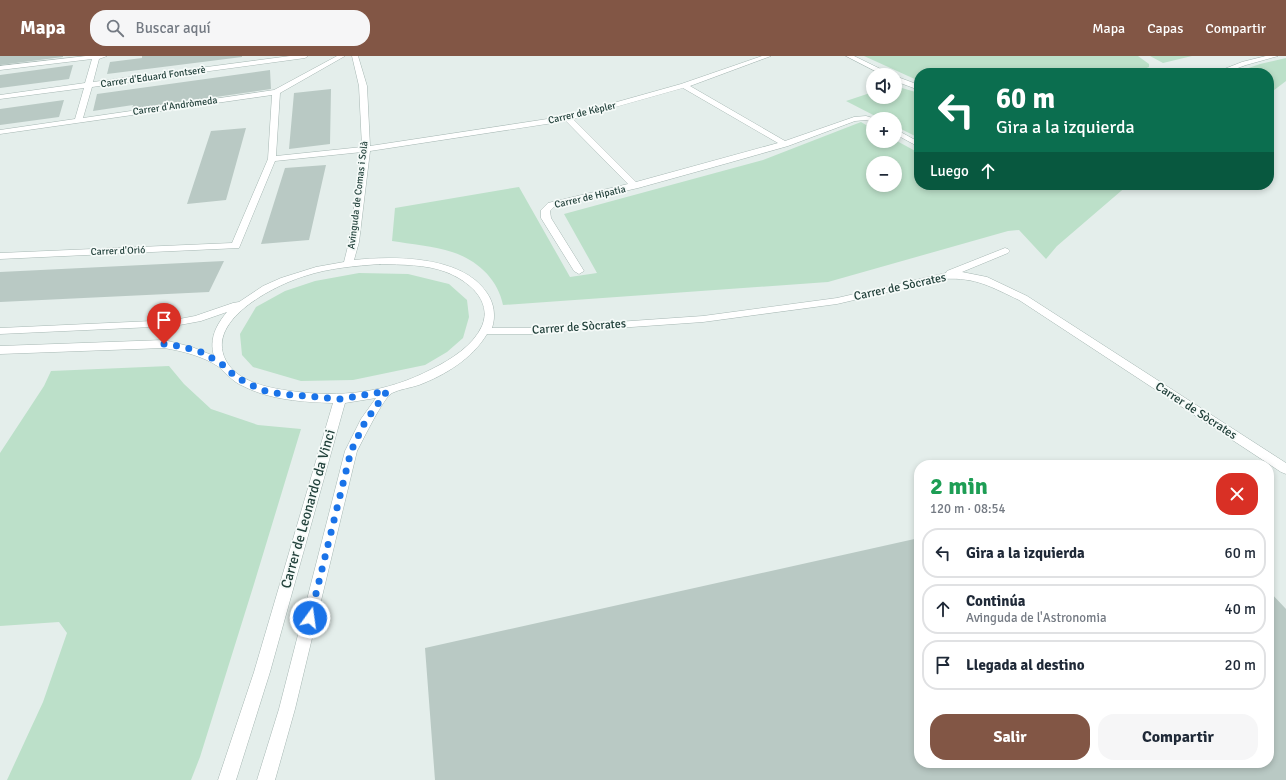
<!DOCTYPE html>
<html lang="es">
<head>
<meta charset="utf-8">
<style>
	body { margin:0; font-family:Signika,sans-serif; background:#f6f6f7; color:#1f2937; height:100vh; display:flex; flex-direction:column; font-size:15px; white-space:nowrap }
	* { box-sizing:border-box; margin:0 }
	p { font-size:13px; color:#747a83 }
	.icon { flex:none; width:22px; height:22px; fill:none; stroke:currentColor; stroke-width:2; stroke-linecap:round; stroke-linejoin:round }
	.map { position:relative; flex:1; overflow:hidden }
	.side { position:absolute; left:914px; top:404px; width:360px; height:308px; display:flex; flex-direction:column; background:#fff; border-radius:16px; box-shadow:0 2px 6px #0003 }
	.side>* { flex:none }
	.hud { position:absolute; left:914px; top:12px; width:360px; height:122px; border-radius:16px; box-shadow:0 2px 6px #0003; background:#0b6e4f; color:#fff; overflow:hidden }
	.tools { position:absolute; left:866px; top:12px; display:grid; gap:8px }
	.tools a { display:grid; place-items:center; width:36px; height:36px; border-radius:50%; background:#fff; box-shadow:0 2px 6px #0003; font-size:20px }
	.pin { position:absolute; display:grid; place-items:center; width:34px; height:34px; color:#fff; margin:-41px -17px; border-radius:50% 50% 50% 0; rotate:-45deg; box-shadow:0 0 4px #0007 }
	.pin .icon { rotate:45deg }
	.me { position:absolute; width:44px; margin:-22px; rotate:14deg; stroke-linejoin:round; filter:drop-shadow(0 0 3px #0008) }
	.turn { display:flex; align-items:center; gap:14px; height:84px; padding:0 16px; font-size:18px }
	.turn .icon { width:52px; height:52px; stroke-width:2.5 }
	.turn b { display:block; font-size:28px; line-height:34px }
	.then { display:flex; align-items:center; height:38px; padding:0 16px; background:#0003; gap:8px; font-size:15px }
	.round { display:grid; place-items:center; flex:none; width:42px; height:42px; border-radius:16px; background:#f6f6f7 }
	.overview { display:flex; align-items:center; justify-content:space-between; height:68px; padding:0 16px }
	h1 { font-size:24px; font-weight:700; line-height:30px; color:#1e9e55 }
	.action { display:flex; gap:8px; margin-top:auto; padding:8px 16px }
	.action a { flex:1; height:46px; border-radius:16px; background:#825645; color:#fff; font-size:16px; font-weight:700; line-height:46px; text-align:center }
	.action a+a { background:#f6f6f7; color:#1f2937 }
	ul { padding:0; list-style:none }
	li { display:flex; align-items:center; gap:12px; height:50px; margin:0 8px 6px; padding:0 8px; border:2px solid #e0e1e3; border-radius:16px }
	li div { flex:1 }
	li b { display:block; font-size:15px }
	li em { font-style:normal }
	header { display:flex; align-items:center; gap:24px; box-sizing:border-box; height:56px; padding:0 20px; background:#825645; color:#fff }
	header strong { font-size:19px }
	nav { display:flex; gap:22px; margin-inline-start:auto; font-size:14px }
	.search { width:280px; height:36px; background:#f6f6f7; display:flex; align-items:center; gap:10px; box-sizing:border-box; padding:0 14px; border-radius:16px; color:#747a83; font-size:15px }
	.map>svg:first-child { display:block }
	.green { fill:#bce0c9; fill-rule:evenodd }
	.building { fill:#b9c9c4 }
	.lines { fill:none; stroke-linecap:round; stroke-linejoin:round }
	.minor-casing { stroke:#a6b7b3; stroke-width:1 }
	.minor { fill:#fff; fill-rule:evenodd }
	.route { stroke:#1a73e8; stroke-width:7; stroke-dasharray:0 12.6 }
	.labels { text-anchor:middle; dominant-baseline:central; stroke-width:3.5; stroke-linejoin:round; paint-order:stroke }
	.far-street-label { font-size:10px; fill:#22413b; stroke:#f5faf8 }
	.street-label { font-size:12px; fill:#22413b; stroke:#f5faf8 }
	.near-street-label { font-size:14px; fill:#22413b; stroke:#f5faf8 }
</style>
</head>
<body>
<header>
<strong>Mapa</strong>
<div class="search"><svg class="icon" aria-label="search" viewBox="0 0 24 24"><circle cx="10" cy="10" r="6"/><path d="M15 15l6 6"/></svg>Buscar aquí</div>
<nav><a>Mapa</a><a>Capas</a><a>Compartir</a></nav>
</header>
<div class="map">
<svg width="1286" height="724" viewBox="0 0 1286 724">
	<rect width="100%" height="100%" fill="#e4eeeb"/>
	<path class="green" d="M864,0H1138L1149,8V11L1138,16L1139,17H919V25Z
		M1150,0H1192L1163,7Z
		M1286,2V25L1269,38V17H1234L1260,8Z
		M895,30L919,37V82L895,70V63H881L846,45L873,36V41H895Z
		M861,66L873,73V85L895,84L919,97V129H1128L1057,190L1046,203L1019,174L1008,175L828,226L503,249C498,223 477,204 452,196C435,190 410,188 392,185L395,152L519,131L570,221L597,217L564,158L763,104ZM873,107H895V129H873Z
		M359,217L408,218L449,228L467,244L469,261L463,282L447,296L425,309L353,324L301,325L253,311L242,299L240,278L256,251L285,235L315,225Z
		M169,310L184,328L211,353L258,369L301,373L254,528L200,701L191,724H7L43,646L67,577L59,566L0,570V397L44,330L51,315Z"/>
	<path class="building" d="M0,0H63V1L0,9Z
		M142,0H242V1L107,18L110,6L142,2Z
		M73,9L69,23L0,32V19Z
		M270,14L271,33L132,53L133,49L93,55L97,38Z
		M331,33L330,88L289,93L294,37Z
		M64,44L59,61L0,69V53Z
		M246,72L226,144L187,148L211,75Z
		M326,109L309,184L261,188L285,112Z
		M224,205L209,236L0,246V216Z
		M919,482V707H1269V535L1286,553V724H435L425,592Z"/>
	<g class="lines">
		<defs>
			<path id="minor" d="M86,0H107L99,3L93,26L290,0H308L305,2L92,31L83,62L274,34L337,0H345L280,37L276,100L362,91L359,30L352,0H358L367,30L370,90L567,60L681,28L762,0H771L690,30L785,85L854,61L866,60L876,63H873V66L866,64L855,65L788,90L728,107L638,132L554,151L550,155L551,162L584,215L579,218L574,215L541,162V154L548,147L628,128L566,65L370,95L359,186L354,204C393,200 462,199 487,237C494,247 496,260 492,272H531L703,260L837,242L946,217L947,215L1005,192L1008,193L1010,195L1008,197L962,216L987,221L1027,240L1286,407V418L1281,416L1019,244C991,231 976,221 944,223L837,248L703,266L531,278H487C472,303 445,319 419,329C410,332 400,333 392,337C383,342 363,384 357,395L295,653L275,724H257L279,653L345,395L361,363L376,342L345,347L270,616L236,724H218L254,616L333,347C303,346 270,344 243,330C233,326 227,318 219,311C203,300 182,295 164,292L0,298V290L164,284L192,291L214,300C209,283 216,269 227,256L201,265L174,270L0,278V272L174,264L195,260L233,247L239,246L263,230L281,222L316,211L344,206L349,186L362,96L275,105L239,192L0,203V197L232,187L268,103L272,39L0,78V74L75,63L84,32L0,43V39L85,27L92,3L0,14V10ZM683,32L778,87L636,126L573,63ZM380,208C402,209 425,208 446,216C467,224 493,244 482,270C473,290 450,304 432,313C386,337 341,342 291,335C270,332 241,327 228,308C200,266 275,229 305,220C329,212 355,210 380,208Z
				M846,0H854L893,19H883Z
				M1266,0H1278L1246,9L1224,17H1214L1242,6Z
				M895,20L919,29V34L895,25Z
				M895,73L919,86V91L895,78Z"/>
		</defs>
		<use href="#minor" class="minor-casing"/>
		<use href="#minor" class="minor"/>
	</g>
	<g class="lines">
		<path class="route" d="M164,288L184,291L204,297L223,309L236,321L261,334L281,338L340,343L387,335L365,366L351,395L310,562"/>
	</g>
	<g class="labels">
		<g class="far-street-label">
			<text transform="translate(153 21) rotate(-8)">Carrer d'Eduard Fontserè</text>
			<text transform="translate(175 50) rotate(-8)">Carrer d'Andròmeda</text>
			<text transform="translate(582 57) rotate(-13)">Carrer de Kèpler</text>
			<text transform="translate(358 139) rotate(-83)">Avinguda de Comas i Solà</text>
			<text transform="translate(590 141) rotate(-13)">Carrer de Hipatia</text>
			<text transform="translate(118 195) rotate(-2)">Carrer d'Orió</text>
		</g>
		<g class="street-label">
			<text transform="translate(900 231) rotate(-12)">Carrer de Sòcrates</text>
			<text transform="translate(579 271) rotate(-4)">Carrer de Sòcrates</text>
			<text transform="translate(1196 355) rotate(33)">Carrer de Sòcrates</text>
		</g>
		<g class="near-street-label">
			<text transform="translate(308 453) rotate(-74)">Carrer de Leonardo da Vinci</text>
		</g>
	</g>
</svg>
<div class="tools">
<a><svg class="icon" aria-label="sound" viewBox="0 0 24 24"><path d="M4 9h4l5-4v14l-5-4H4zM17 9q2 3 0 6"/></svg></a>
<a>+</a>
<a>−</a>
</div>
<div class="pin" style="left:164px;top:288px;background:#d93025"><svg class="icon" aria-label="arrive" viewBox="0 0 24 24"><path d="M6 21V4h12l-3 4 3 4H6"/></svg></div>
<svg class="me" style="left:310px;top:562px" viewBox="-20 -20 40 40"><circle r="17" fill="#1a73e8" stroke="#fff" stroke-width="3"/><path d="M0-11L8 9 0 5-8 9z" fill="#fff"/></svg>
<div class="hud">
<div class="turn"><svg class="icon" aria-label="left" viewBox="0 0 24 24"><path d="M17 20v-9H6M10 6l-5 5 5 5"/></svg><div><b>60 m</b>Gira a la izquierda</div></div>
<div class="then">Luego<svg class="icon" aria-label="ahead" viewBox="0 0 24 24"><path d="M12 20V5M6 11l6-6 6 6"/></svg></div>
</div>
<section class="side">
<div class="overview"><div><h1>2 min</h1><p>120 m · 08:54</p></div><a class="round" style="background:#d93025;color:#fff"><svg class="icon" aria-label="close" viewBox="0 0 24 24"><path d="M6 6l12 12M18 6L6 18"/></svg></a></div>
<ul>
<li><svg class="icon" aria-label="left" viewBox="0 0 24 24"><path d="M17 20v-9H6M10 6l-5 5 5 5"/></svg><div><b>Gira a la izquierda</b></div><em>60 m</em></li>
<li><svg class="icon" aria-label="ahead" viewBox="0 0 24 24"><path d="M12 20V5M6 11l6-6 6 6"/></svg><div><b>Continúa</b><p>Avinguda de l'Astronomia</p></div><em>40 m</em></li>
<li><svg class="icon" aria-label="arrive" viewBox="0 0 24 24"><path d="M6 21V4h12l-3 4 3 4H6"/></svg><div><b>Llegada al destino</b></div><em>20 m</em></li>
</ul>
<div class="action"><a>Salir</a><a>Compartir</a></div>
</section>
</div>
</body>
</html>
